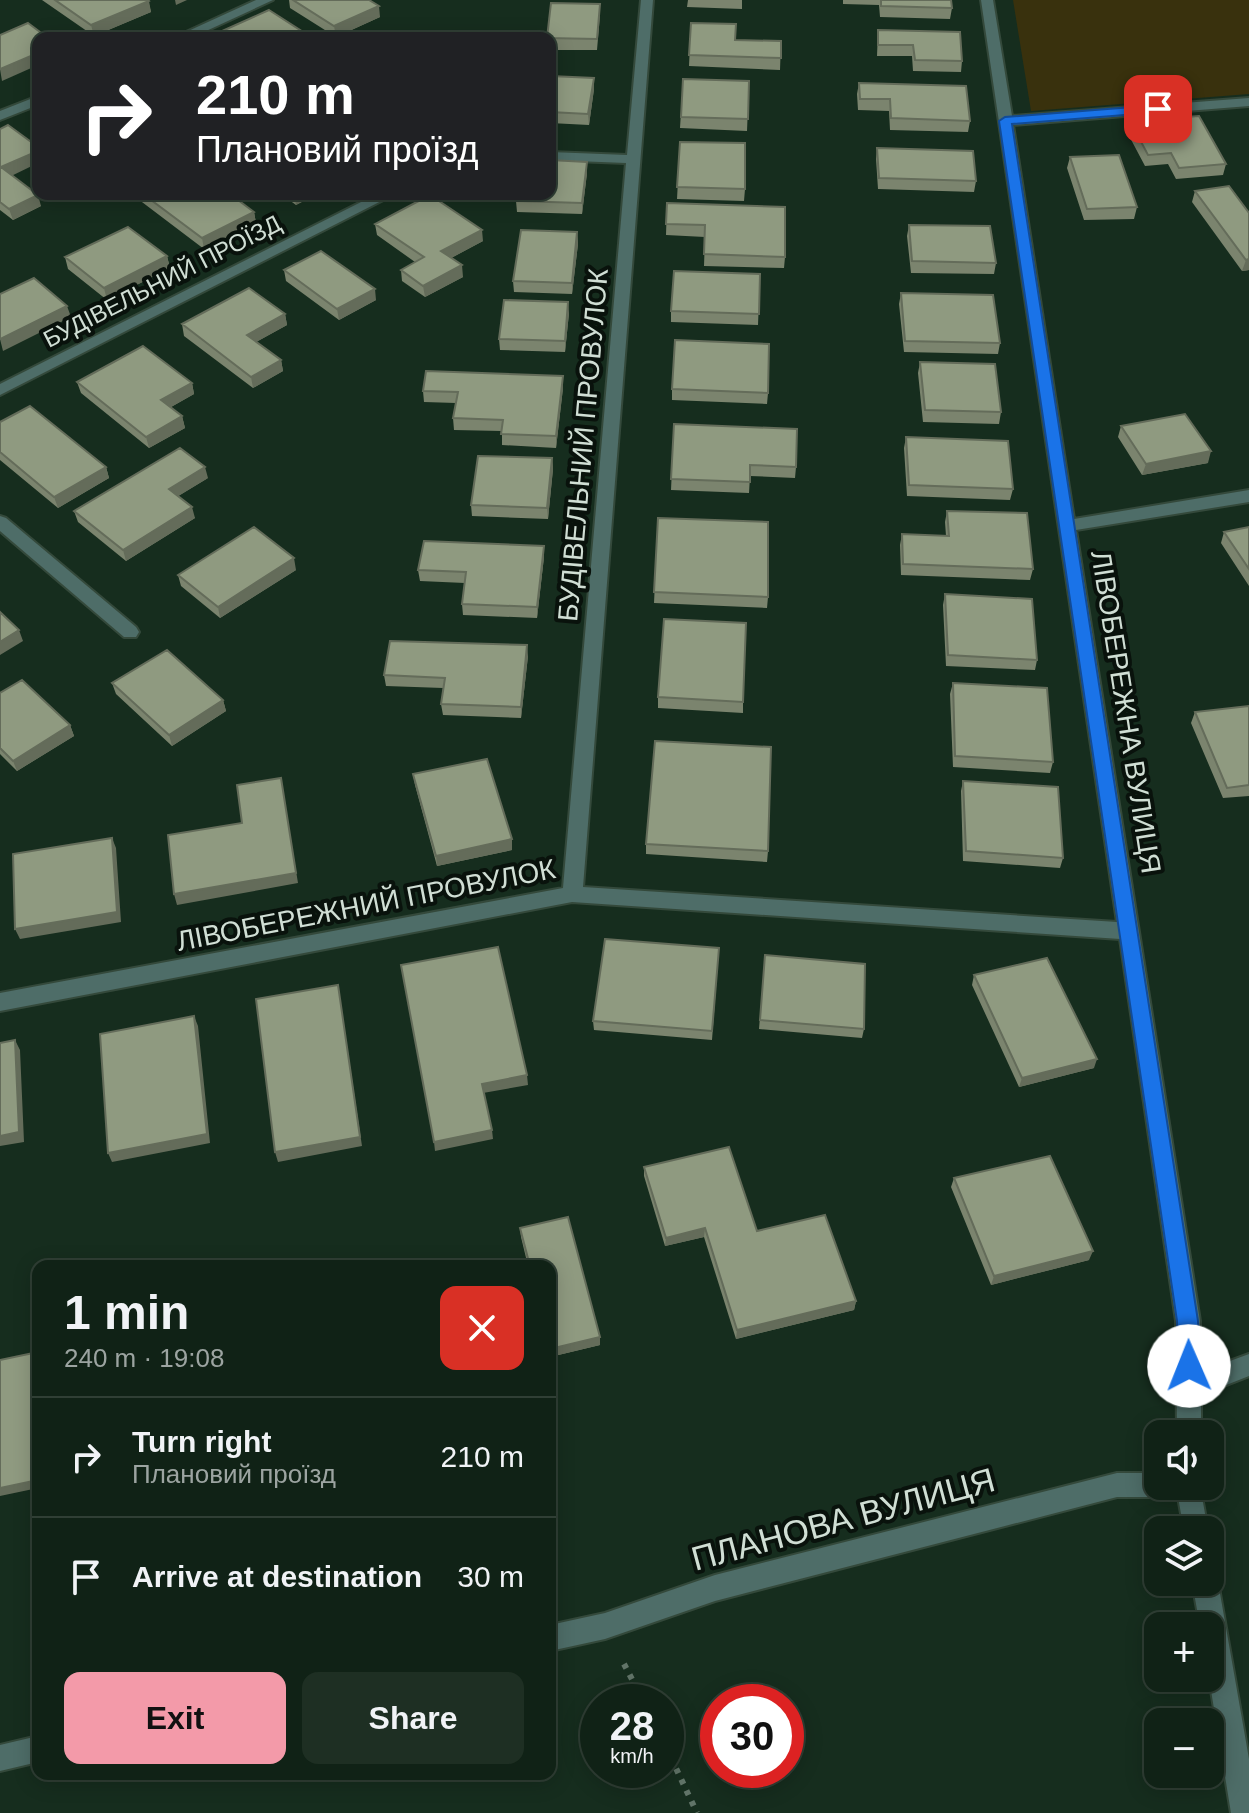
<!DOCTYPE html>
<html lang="en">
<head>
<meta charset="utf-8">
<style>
	body { margin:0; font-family:Arial,sans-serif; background:#1e2f23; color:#f1f3f6; height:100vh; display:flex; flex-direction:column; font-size:30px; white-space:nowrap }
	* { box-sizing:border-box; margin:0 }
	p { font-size:26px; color:#9ca4a1 }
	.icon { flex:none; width:44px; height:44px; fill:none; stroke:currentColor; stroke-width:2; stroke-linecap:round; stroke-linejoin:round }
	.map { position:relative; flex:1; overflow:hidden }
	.drawer { position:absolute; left:32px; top:1260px; width:524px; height:520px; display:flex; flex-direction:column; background:#102216; border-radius:16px; box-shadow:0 4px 20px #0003,0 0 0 2px #303f35 }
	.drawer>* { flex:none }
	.guide { position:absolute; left:32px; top:32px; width:524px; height:168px; border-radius:16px; box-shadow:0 4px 20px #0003,0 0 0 2px #303f35; background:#202124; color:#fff; overflow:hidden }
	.tools { position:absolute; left:1144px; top:1420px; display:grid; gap:16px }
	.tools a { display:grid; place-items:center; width:80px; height:80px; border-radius:16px; background:#102216; box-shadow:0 4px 20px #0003,0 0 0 2px #303f35; font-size:40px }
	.speed { position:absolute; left:580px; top:1684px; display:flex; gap:16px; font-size:40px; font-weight:700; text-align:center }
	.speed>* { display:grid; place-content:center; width:104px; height:104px; border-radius:50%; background:#102216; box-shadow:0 4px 20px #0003,0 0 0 2px #303f35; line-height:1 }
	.speed small { font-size:20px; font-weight:400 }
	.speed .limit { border:12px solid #d22; background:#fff; color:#111 }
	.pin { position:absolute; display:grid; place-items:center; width:68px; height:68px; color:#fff; margin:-34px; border-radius:16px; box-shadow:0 4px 12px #0006 }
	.me { position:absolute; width:88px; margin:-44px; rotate:359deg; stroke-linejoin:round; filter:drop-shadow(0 0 6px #0008) }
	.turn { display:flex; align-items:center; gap:28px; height:168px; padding:0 32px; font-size:36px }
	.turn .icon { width:104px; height:104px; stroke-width:2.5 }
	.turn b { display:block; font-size:56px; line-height:68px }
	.round { display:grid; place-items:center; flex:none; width:84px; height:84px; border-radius:16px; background:#1e2f23 }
	.headline { display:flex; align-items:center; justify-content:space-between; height:136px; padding:0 32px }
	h1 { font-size:48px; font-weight:800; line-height:60px }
	.action { display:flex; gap:16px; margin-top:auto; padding:16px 32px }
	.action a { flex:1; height:92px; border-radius:16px; background:#f39aa9; color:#111; font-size:32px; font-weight:800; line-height:92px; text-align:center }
	.action a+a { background:#1e2f23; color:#f1f3f6 }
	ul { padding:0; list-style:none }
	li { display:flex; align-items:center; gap:24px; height:120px; padding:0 32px; border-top:2px solid #303f35 }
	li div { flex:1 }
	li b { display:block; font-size:30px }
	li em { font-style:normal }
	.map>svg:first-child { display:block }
	.green { fill:#39310d }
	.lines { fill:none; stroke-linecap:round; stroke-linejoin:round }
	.minor-casing { stroke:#34493b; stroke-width:4 }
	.path { stroke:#617468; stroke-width:6; stroke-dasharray:5 7; stroke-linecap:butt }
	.minor { fill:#4e6d68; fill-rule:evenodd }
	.wall { fill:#7b846e }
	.shaded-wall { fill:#646c5a }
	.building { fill:#8f9a80; stroke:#646c5a; stroke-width:2 }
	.route { fill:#1a73e8; stroke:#114b97; stroke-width:2 }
	.labels { text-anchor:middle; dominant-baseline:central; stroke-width:8; stroke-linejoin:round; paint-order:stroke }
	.far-street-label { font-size:24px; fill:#d0ded4; stroke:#09120c }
	.street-label { font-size:28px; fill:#d0ded4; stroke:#09120c }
	.near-street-label { font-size:34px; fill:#d0ded4; stroke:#09120c }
</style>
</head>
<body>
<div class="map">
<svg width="1249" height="1813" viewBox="0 0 1249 1813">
	<rect width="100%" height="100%" fill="#162d1e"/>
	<path class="green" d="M1013,0H1249V94L1031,111Z"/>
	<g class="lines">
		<defs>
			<path id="minor" d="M256,0H273L191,38H173Z
				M641,0H653L583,887L1117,922L981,0H993L1012,116L1249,98V106L1013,125L1074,519L1249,490V502L1076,530L1200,1321V1372L1249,1354V1376L1201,1395V1434H1177L1176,1321L1120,939L572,902L0,1011V993L563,888L626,163L550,160V152L627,155Z
				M38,96V105L0,120V111Z
				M377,194H395L0,395V384Z
				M0,516L6,518L136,627L139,632L136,637H124L0,531Z
				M1117,1473H1158V1486H1170L1167,1494L1158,1497H1117L715,1601L605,1639L550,1651V1625L605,1613L715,1575Z
				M1176,1486H1200L1208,1530H1184Z
				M1210,1571L1218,1582L1249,1759V1813H1231L1209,1678L1210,1626H1200L1192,1582H1210Z
				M38,1736V1762L0,1771V1745Z"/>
		</defs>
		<use href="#minor" class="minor-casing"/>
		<path class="path" d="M624,1664L644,1702
			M666,1747L697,1813"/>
		<use href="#minor" class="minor"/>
	</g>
	<path class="wall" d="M42,0H148L151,12L94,36Z
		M289,0H369L380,17L336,37L290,8Z
		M688,0H742V9L687,7Z
		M843,0H951L952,8L950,19L880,17L879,5L843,4Z
		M600,15L597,50H550V38Z
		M691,23L735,40L781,41L780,70L689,66Z
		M878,30L962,61L961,72L913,71L912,56H877Z
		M550,76L594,78V89L589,125L550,123Z
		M683,79L749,81L747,131L680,128Z
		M859,83L970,121L968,132L890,130L889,111L858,110L857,94Z
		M1130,121L1226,164L1223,175L1176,179L1168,164L1145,166L1127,132Z
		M0,129L12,175L41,206L13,220L0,210Z
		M680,142L745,189L744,201L677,199Z
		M877,148L976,181L974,192L878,189L876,159Z
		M1070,157L1137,207L1134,219L1084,220L1067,168Z
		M587,162V173L582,214L517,212L516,201Z
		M1195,191L1249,213V270L1242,271L1192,202Z
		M137,194H230L254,212L256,223L204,249L138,199Z
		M281,194H317L296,205Z
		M667,203L785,257L784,268L704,266L705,237L666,235Z
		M375,224L483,241L451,258L463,277L425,297L402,281L401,270L415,262L377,235Z
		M909,225L996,263L994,274L911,273L907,236Z
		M577,232L578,244L572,294L514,292L513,281Z
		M167,256L170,268L107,300L68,269L65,257Z
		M284,270L376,300L339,320L286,281Z
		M760,274L758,325L671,322V311Z
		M901,293L1000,343L998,354L904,352L899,304Z
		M569,313L565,352L500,350L499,339Z
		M285,314L287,325L256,342L281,360L283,371L253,388L184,336L182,324Z
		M920,362L1001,412L999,424L923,422L918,373Z
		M77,382L192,383L194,394L171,407L182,416L185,428L149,448L81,393Z
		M563,388L556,448L502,445V431L454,430L453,418L456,403L424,402L423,391Z
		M672,389L768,393L767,404L672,400Z
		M0,422L106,467L109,478L58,508L0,460Z
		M674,424L796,467L795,478L750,476L749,493L671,490Z
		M1121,426L1208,463L1142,475L1118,437Z
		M906,437L1013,489L1010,500L907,496L904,448Z
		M552,458L553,469L548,519L472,516L471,505Z
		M208,478L178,496L195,518L126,561L78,522L74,511Z
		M947,511L1033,569L1030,580L901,575L900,545L902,534L946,536L945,522Z
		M658,518L768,597L767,608L654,603Z
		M1249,527V586L1221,543L1224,532Z
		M544,546V557L537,618L463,615L462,604L465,583L420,581L418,570Z
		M296,570L220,618L181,586L178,575Z
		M945,594L1037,660L1035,670L946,666L943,605Z
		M528,656L521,718L443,715L441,704L443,688L386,686L384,675Z
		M112,683L223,700L226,711L172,746L116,694Z
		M953,683L1053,762L1050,773L953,767L950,694Z
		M0,693L70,725L74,736L17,771L0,754Z
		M658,697L743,702V713L658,708Z
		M1249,706V796L1223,798L1191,723L1195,712Z
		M413,774L512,850L437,866L415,785Z
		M963,781L1063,858L1060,868L963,861L961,791Z
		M646,844L768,851L767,862L646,854Z
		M719,948L712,1040L594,1030L593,1021Z
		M765,955L864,1029L862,1038L759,1029Z
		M974,975L1094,1068L1019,1087L972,985Z
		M644,1167L856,1301L854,1310L736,1339L704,1237L665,1246L644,1176Z
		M954,1178L1089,1260L991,1285L951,1187Z
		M568,1217L600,1337V1345L550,1357V1266H528L521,1237L520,1228Z"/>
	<path class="shaded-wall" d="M175,0H187L176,5Z
		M149,1L151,12L94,36L91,25Z
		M379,6L380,17L336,37L334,26Z
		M303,32L304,38H291Z
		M38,53V65L2,81L0,69Z
		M594,78V89L589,125L588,114Z
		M38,151V163L5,179L1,167Z
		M587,162V173L582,214V203Z
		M294,194H317L296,205Z
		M38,195L41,206L13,220L9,209Z
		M254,212L256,223L204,249L202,238Z
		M482,230L483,241L442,263L441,251Z
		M577,232L578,244L572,294V283Z
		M167,256L170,268L107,300L104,288Z
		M1249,259V270L1242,271L1246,260Z
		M462,265L463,277L425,297L423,286Z
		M375,289L376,300L339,320L337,309Z
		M568,302L569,313L565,352V341Z
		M67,306L71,317L3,351L0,339Z
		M285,314L287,325L249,346L247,335Z
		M281,360L283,371L253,388L251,377Z
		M563,376V388L556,448V436Z
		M192,383L194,394L164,411L161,400Z
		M182,416L185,428L149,448L146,437Z
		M1211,451L1208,463L1142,475L1146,464Z
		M552,458L553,469L548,519L547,508Z
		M106,467L109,478L58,508L54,497Z
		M205,467L208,478L172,500L169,489Z
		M192,507L195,518L126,561L123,550Z
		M544,546V557L537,618V607Z
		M294,558L296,570L220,618L218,607Z
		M19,630L23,641L0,655V642Z
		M527,645L528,656L521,718V707Z
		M223,700L226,711L172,746L169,735Z
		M70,725L74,736L17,771L13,761Z
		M281,778L298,883L177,905L174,894L296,873Z
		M112,838L116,848L121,922L20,939L15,929Z
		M512,839V850L437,866L436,856Z
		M338,985L362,1146L278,1162L275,1152Z
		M194,1016L198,1026L210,1143L112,1162L108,1153Z
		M15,1040L20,1050L24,1142L0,1146V1136Z
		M1097,1059L1094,1068L1019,1087L1022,1078Z
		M527,1075L528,1085L483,1093L482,1084Z
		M492,1130L493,1139L435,1151L434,1142Z
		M705,1228L704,1237L665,1246L666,1238Z
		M1093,1251L1089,1260L991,1285L994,1276Z
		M856,1301L854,1310L736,1339L737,1330Z
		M600,1337V1345L550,1357V1349Z
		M38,1480V1488L0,1496V1488Z"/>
	<path class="building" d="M55,0H148L149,1L91,25Z
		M293,0H369L379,6L334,26Z
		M881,0H951L952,8L881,6Z
		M551,3L600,4L597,39L547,38Z
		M269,10L303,32L291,38H214L211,36Z
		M28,23L48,38H38V53L0,69V35Z
		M691,23L736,24L735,40L781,41V58L689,55Z
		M878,30L960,32L962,61L915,60L913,45H878Z
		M550,76L594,78L588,114L550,112Z
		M683,79L749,81L748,119L681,117Z
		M859,83L966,86L970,121L891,118L890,99H860Z
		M1199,116L1226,164L1179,168L1171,153L1148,155L1130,121Z
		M8,125L38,147V151L1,167L38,195L9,209L0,202V129Z
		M680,142L745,143V189L677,187Z
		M877,148L973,151L976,181L879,178Z
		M1119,155L1137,207L1087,209L1070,157Z
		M550,160L587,162L582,203L516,201L517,194H550Z
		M1229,186L1249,213V259L1246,260L1195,191Z
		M143,194H230L254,212L202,238Z
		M430,195L482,230L441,251L462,265L423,286L401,270L424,257L375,224Z
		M667,203L785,207V257L704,254L705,225L666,224Z
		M909,225L990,226L996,263L912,261Z
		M128,227L167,256L104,288L65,257Z
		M521,230L577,232L572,283L513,281Z
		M321,251L375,289L337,309L284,270Z
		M674,271L760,274L759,314L671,311Z
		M34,278L67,306L0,339V294Z
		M249,288L285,314L247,335L281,360L251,377L182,324Z
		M901,293L993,295L1000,343L905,341Z
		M504,300L568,302L565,341L499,339Z
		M675,340L769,344L768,393L672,389Z
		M143,346L192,383L161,400L182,416L146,437L77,382Z
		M920,362L995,364L1001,412L925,410Z
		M426,371L563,376L556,436L501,434L503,420L453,418L458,392L423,391Z
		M30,406L106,467L54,497L0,452V422Z
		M1185,414L1211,451L1146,464L1121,426Z
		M674,424L797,429L796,467L750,465V482L671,479Z
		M906,437L1008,441L1013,489L909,485Z
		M180,448L205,467L169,489L192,507L123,550L74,511Z
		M478,456L552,458L547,508L471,505Z
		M947,511L1027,513L1033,569L903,564L902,534L949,536Z
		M658,518L768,522V597L654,592Z
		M254,527L294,558L218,607L178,575Z
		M1249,527V569L1224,532Z
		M424,541L544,546L537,607L462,604L466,572L418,570Z
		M945,594L1032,599L1037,660L948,655Z
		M0,612L19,630L0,642Z
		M664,619L746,623L743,702L658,697Z
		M390,641L527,645L521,707L441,704L445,678L384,675Z
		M167,650L223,700L169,735L112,683Z
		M22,680L70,725L13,761L0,748V693Z
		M953,683L1047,688L1053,762L955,756Z
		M1249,706V785L1227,788L1195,712Z
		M655,741L771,747L768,851L646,844Z
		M487,759L512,839L436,856L413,774Z
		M281,778L296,873L174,894L168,835L242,823L237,785Z
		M963,781L1058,787L1063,858L966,851Z
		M112,838L117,912L15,929L13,854Z
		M605,939L719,948L712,1031L593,1021Z
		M498,947L527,1075L482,1084L492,1130L434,1142L401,965Z
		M765,955L865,964L864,1029L760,1020Z
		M1047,958L1097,1059L1022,1078L974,975Z
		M338,985L360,1137L275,1152L256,999Z
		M194,1016L207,1134L108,1153L100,1034Z
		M15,1040L19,1132L0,1136V1043Z
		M729,1147L757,1231L825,1215L856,1301L737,1330L705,1228L666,1238L644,1167Z
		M1050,1156L1093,1251L994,1276L954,1178Z
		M568,1217L600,1337L550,1349V1266H530L520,1228Z
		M38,1352V1480L0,1488V1360Z"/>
	<path class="route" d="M1158,105L1162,106V112L1012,124L1198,1321L1200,1366L1196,1373L1189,1376L1181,1373L1178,1366L1177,1321L999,121L1005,117Z"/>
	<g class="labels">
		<g class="far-street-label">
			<text transform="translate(162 281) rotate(-27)">БУДІВЕЛЬНИЙ ПРОЇЗД</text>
		</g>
		<g class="street-label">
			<text transform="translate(583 445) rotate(-85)">БУДІВЕЛЬНИЙ ПРОВУЛОК</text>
			<text transform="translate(1126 712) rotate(81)">ЛІВОБЕРЕЖНА ВУЛИЦЯ</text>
			<text transform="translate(366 905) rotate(-11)">ЛІВОБЕРЕЖНИЙ ПРОВУЛОК</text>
		</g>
		<g class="near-street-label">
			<text transform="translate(843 1519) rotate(-15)">ПЛАНОВА ВУЛИЦЯ</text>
		</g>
	</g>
</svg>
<div class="tools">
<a><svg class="icon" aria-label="sound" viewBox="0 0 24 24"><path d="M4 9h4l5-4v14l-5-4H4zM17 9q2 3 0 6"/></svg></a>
<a><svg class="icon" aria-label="layers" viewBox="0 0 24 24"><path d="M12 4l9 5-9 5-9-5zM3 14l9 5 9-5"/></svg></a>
<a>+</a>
<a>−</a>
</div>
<div class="speed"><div>28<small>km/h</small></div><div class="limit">30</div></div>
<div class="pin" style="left:1158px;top:109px;background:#d93025"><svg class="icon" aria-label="arrive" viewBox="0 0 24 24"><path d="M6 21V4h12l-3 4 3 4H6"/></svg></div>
<svg class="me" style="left:1189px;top:1366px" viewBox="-20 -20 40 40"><circle r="19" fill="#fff"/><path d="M0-13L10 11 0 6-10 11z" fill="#1a73e8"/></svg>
<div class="guide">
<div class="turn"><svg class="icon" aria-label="right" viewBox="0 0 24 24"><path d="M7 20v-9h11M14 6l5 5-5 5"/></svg><div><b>210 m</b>Плановий проїзд</div></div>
</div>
<section class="drawer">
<div class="headline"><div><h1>1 min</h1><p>240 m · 19:08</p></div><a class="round" style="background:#d93025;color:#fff"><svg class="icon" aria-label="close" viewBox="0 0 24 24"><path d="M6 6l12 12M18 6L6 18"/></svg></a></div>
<ul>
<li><svg class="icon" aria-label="right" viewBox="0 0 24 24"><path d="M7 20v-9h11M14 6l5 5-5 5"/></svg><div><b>Turn right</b><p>Плановий проїзд</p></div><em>210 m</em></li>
<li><svg class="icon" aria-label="arrive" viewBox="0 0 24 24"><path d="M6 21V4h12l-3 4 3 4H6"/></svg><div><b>Arrive at destination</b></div><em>30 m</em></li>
</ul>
<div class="action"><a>Exit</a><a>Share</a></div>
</section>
</div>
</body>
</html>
